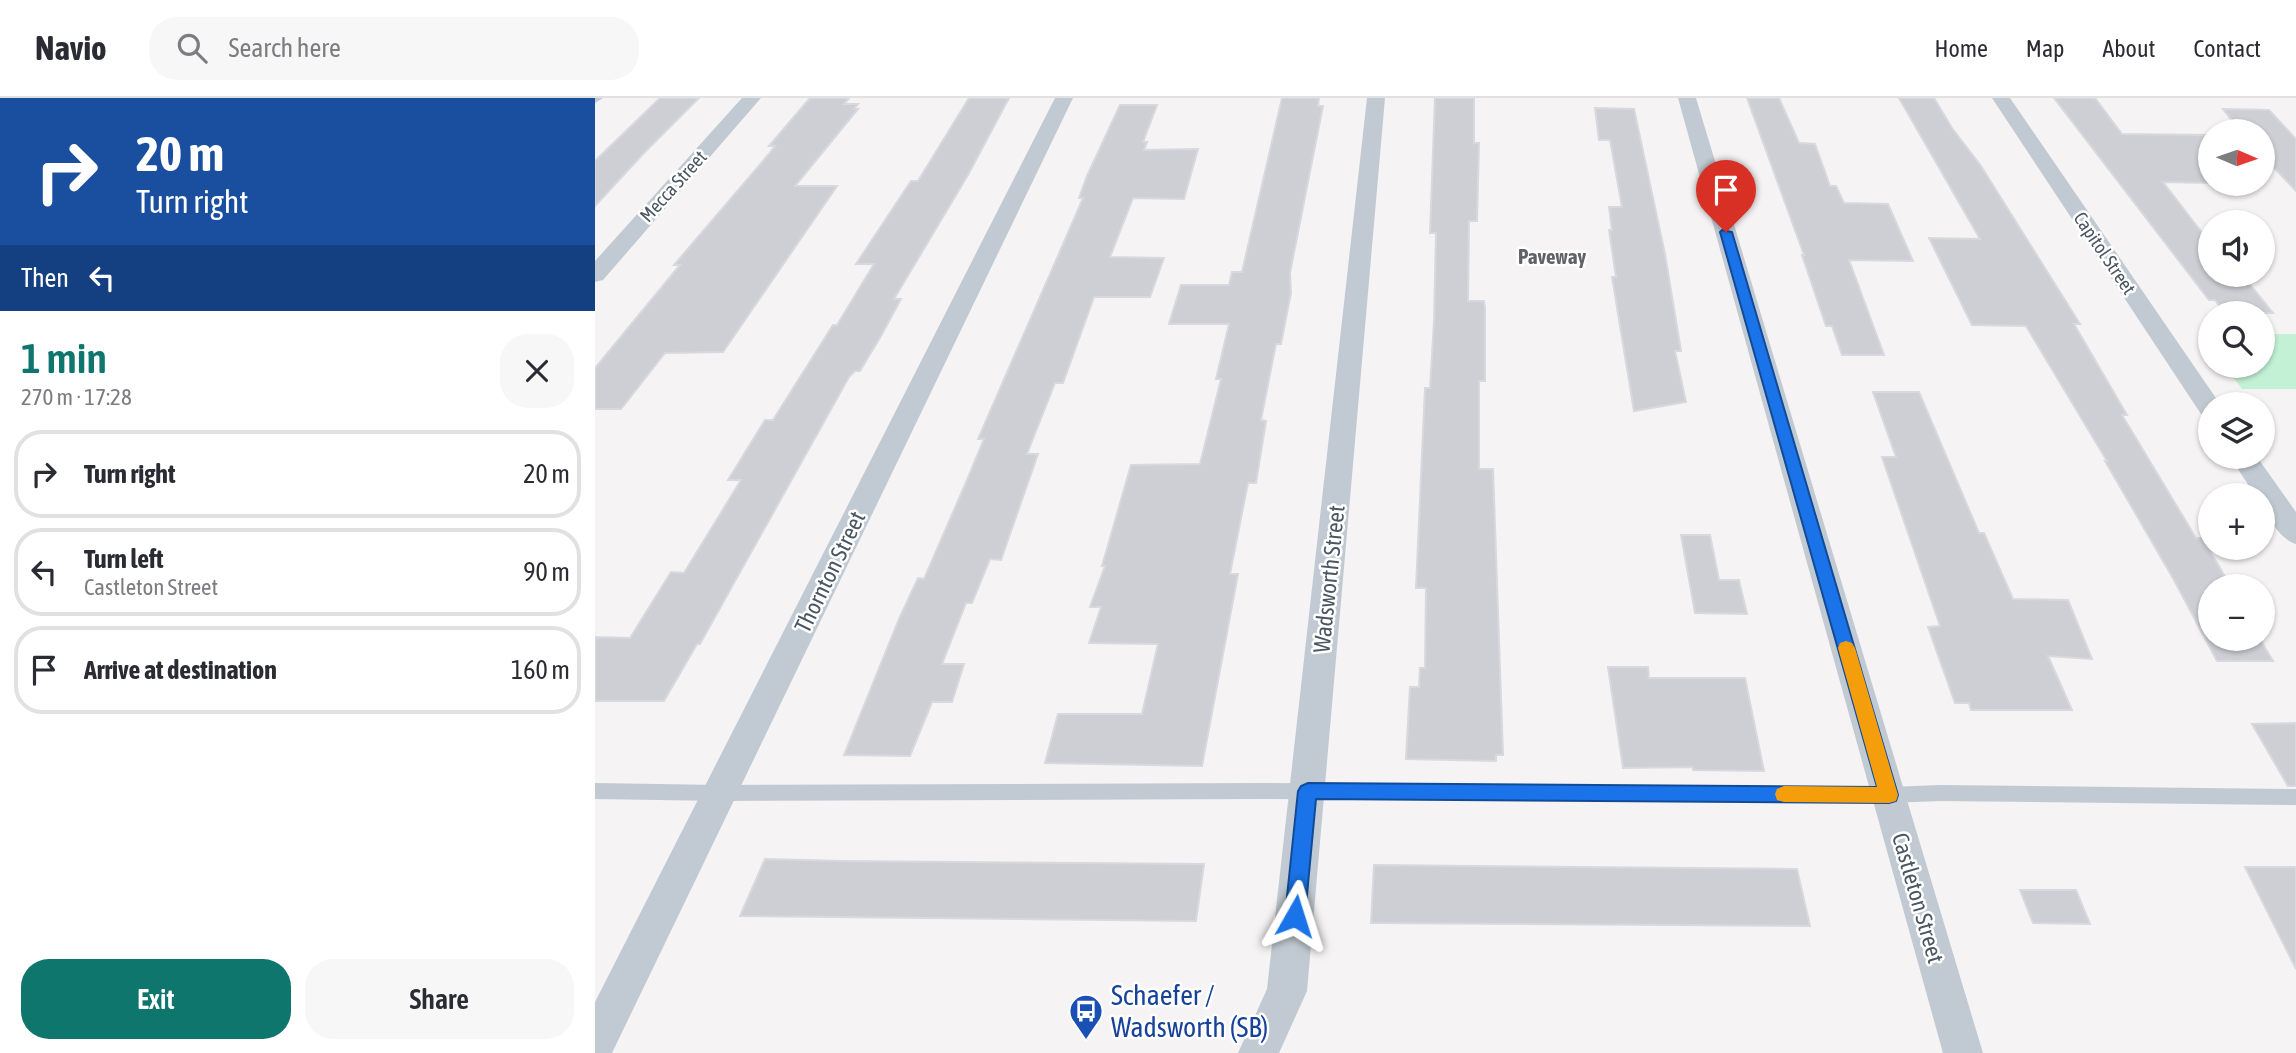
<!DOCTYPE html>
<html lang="en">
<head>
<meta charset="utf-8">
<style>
	body { margin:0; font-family:"Asap Condensed",sans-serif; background:#f7f7f7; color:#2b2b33; height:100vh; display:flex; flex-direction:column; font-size:26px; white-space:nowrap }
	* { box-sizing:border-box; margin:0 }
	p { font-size:23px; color:#7c7c81 }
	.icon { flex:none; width:38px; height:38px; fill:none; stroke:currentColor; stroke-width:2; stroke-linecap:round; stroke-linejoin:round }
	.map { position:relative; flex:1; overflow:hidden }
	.drawer { display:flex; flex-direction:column; background:#fff; width:595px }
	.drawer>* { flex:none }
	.guide { background:#1a4fa0; color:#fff; overflow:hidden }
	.needle { width:46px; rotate:92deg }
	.tools { position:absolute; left:1603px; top:21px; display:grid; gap:14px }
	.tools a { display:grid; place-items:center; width:77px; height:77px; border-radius:50%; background:#fff; box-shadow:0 2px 5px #0004; font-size:35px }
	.pin { position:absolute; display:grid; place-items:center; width:60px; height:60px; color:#fff; margin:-72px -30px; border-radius:50% 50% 50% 0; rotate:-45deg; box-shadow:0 0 7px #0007 }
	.pin .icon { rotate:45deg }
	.me { position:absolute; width:77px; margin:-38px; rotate:6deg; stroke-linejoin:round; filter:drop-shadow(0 0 5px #0008) }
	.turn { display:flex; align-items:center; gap:24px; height:147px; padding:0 21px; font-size:32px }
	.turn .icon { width:91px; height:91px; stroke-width:2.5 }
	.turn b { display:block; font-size:49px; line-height:60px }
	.then { display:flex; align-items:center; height:66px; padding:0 21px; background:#0003; gap:14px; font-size:26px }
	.round { display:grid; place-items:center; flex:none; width:74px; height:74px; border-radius:28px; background:#f7f7f7 }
	.headline { display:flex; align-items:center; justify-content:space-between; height:119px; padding:0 21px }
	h1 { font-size:42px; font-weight:600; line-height:52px; color:#0f766e }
	.action { display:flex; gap:14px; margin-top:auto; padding:14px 21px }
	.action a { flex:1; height:80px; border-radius:28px; background:#0f766e; color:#fff; font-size:28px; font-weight:600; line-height:80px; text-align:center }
	.action a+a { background:#f7f7f7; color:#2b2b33 }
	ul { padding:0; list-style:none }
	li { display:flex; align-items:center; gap:21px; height:88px; margin:0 14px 10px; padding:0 7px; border:4px solid #e1e1e2; border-radius:28px }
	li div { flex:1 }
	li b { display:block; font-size:26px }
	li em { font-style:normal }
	header { display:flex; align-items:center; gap:42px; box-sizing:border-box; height:98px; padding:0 35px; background:#fff; border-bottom:2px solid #e1e1e2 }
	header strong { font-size:33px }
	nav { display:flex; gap:38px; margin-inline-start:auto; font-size:24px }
	.search { width:490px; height:63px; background:#f7f7f7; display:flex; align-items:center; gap:18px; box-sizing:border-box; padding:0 24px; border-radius:28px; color:#7c7c81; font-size:26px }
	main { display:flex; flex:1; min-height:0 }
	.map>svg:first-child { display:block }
	.green { fill:#c3f1d5 }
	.building { fill:#cdcfd5; stroke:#d7d9de; stroke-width:2 }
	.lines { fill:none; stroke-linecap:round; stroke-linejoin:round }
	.lane { fill:#c1cad2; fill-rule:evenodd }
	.street { fill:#c1cad2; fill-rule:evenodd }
	.route { fill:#1a73e8; stroke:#114b97; stroke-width:2 }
	.slow { fill:#f59e0b }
	.labels { text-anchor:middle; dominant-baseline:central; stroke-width:5; stroke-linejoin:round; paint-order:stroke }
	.far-street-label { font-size:19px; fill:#4a5661; stroke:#fff }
	.far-neighbourhood-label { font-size:21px; font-weight:bold; fill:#5f6368; stroke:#fff }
	.street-label { font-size:23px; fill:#4a5661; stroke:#fff }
	.near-transit-label { font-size:28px; fill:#164399; stroke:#fff; text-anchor:start }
</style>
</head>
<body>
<header>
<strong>Navio</strong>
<div class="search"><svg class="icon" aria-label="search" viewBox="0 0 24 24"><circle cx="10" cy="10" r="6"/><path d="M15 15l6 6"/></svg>Search here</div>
<nav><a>Home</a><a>Map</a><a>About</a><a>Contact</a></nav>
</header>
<main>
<section class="drawer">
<div class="guide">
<div class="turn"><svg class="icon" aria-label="right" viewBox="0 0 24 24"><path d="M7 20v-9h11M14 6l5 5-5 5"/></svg><div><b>20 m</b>Turn right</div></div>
<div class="then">Then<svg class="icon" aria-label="left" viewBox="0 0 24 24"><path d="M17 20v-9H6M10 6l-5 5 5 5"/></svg></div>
</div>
<div class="headline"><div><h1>1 min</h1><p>270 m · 17:28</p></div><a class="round"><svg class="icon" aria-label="close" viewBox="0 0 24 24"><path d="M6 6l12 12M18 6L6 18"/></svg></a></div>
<ul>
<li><svg class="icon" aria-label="right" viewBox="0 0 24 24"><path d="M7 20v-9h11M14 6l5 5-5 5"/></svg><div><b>Turn right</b></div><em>20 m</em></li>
<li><svg class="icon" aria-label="left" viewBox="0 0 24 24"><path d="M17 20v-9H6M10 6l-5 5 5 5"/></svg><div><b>Turn left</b><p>Castleton Street</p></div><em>90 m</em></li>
<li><svg class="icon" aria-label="arrive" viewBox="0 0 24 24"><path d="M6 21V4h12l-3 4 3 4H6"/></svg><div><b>Arrive at destination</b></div><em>160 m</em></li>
</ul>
<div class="action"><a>Exit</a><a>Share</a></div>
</section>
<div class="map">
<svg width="1701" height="955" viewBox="0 0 1701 955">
	<rect width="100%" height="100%" fill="#f5f3f3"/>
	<path class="green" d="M1668,236H1701V291H1647L1630,268H1668Z"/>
	<path class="building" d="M65,0H104L48,56L0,108V63Z
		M215,0H254L249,6H263L259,11H263L200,88H242L128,254L70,255L26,311H0V270L85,167H79L173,57L180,48H174Z
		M374,0H414L373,77L299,201H306L286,238L265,273H260L254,279L105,546H102L69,603H0V539L35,540L76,474L89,475L146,382H133L170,322H178L238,227H242L279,166H261L316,83H323Z
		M687,0H724L723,8H728L695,175L696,195L686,246H681L666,322L671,323L661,385H653L635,476H643L607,668L450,665L463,616H547L563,546L494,545L506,509H495L510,468H507L536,367L605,366L626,281H621L634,226H574L586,187H634L637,174H647Z
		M840,0H879V45H884L882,123H874L873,203H889L890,210V283H884V371H898L908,657H901V663L811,661L815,589H824L825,570H830L831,490H821L830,290H835L839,223L841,135H835Z
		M1152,0H1184L1204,45L1220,46L1235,88H1241L1249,105L1293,106L1318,163L1254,162L1289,257H1247L1237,228H1231L1207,157H1209Z
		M1304,0H1339L1357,30L1386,68L1485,226H1479L1532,317H1527L1601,440H1607L1625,470L1635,488H1615V541H1665L1678,563H1622L1579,482L1510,363H1512L1431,228L1377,227L1334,140L1385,141Z
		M1459,0H1500L1527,36L1615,37V85L1568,84L1615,145V177L1649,179L1678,215H1630L1620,202H1614Z
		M525,7H562L548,44H552L549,52L603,51L589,101L538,100L515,159L569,160L555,199H499L468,285H460L432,356H443L406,462L395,461L377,505H371L347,566H369L357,604H337L315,658L249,657L304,521L323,480L329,481L372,382L389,341H383L469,144L488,100H484L492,78Z
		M1000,10L1039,11L1070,156L1086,253H1080L1091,304L1039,313L1017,179H1021L1014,132H1017L1014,109H1027L1015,42H1004Z
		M1628,11L1674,12L1701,41V93L1668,58V33H1645Z
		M1278,294H1324L1384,435H1389L1418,501L1473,502L1497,561L1453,558L1477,612H1376L1374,605H1360L1333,529L1345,528L1287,359H1301Z
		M1086,437H1115L1124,482H1144L1152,516L1100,515Z
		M1013,569H1053L1054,580H1150L1169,673L1098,672V669L1028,670Z
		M1701,625V688H1693L1657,626Z
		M170,761L247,763L609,766L601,823L145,818Z
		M779,767L1202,771L1215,828L776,825Z
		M1650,769H1701V871Z
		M1425,792H1481L1495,826L1438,825Z"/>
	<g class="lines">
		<path class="lane" d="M0,0H8L0,5Z
			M0,685L126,687L660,685L1294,689L1345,687L1701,691V707L1345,703L1294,705L660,701L126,703L0,701Z"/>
		<path class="street" d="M147,0H166L8,182L0,184V163Z
			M460,0H478L17,955H0V904Z
			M772,0H790L712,893L684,955H643L672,891Z
			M1083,0H1101L1388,955H1348Z
			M1397,0H1415L1625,306H1615V318L1606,316Z
			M1635,359H1662L1701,414V446C1684,441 1668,415 1668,397H1660Z"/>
	</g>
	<path class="route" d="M1127,132L1137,134L1303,697L1301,703L1294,705L721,701L710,818L707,824L700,827L693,824L690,818L703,693L706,688L713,685L1282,689L1125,134Z"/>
	<path class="slow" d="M1251,543L1257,545L1260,550L1303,697L1301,703L1294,705L1189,704L1182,702L1180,696L1182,691L1189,688L1282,689L1243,550L1245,545Z"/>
	<defs>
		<symbol id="bus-pin" viewBox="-11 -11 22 30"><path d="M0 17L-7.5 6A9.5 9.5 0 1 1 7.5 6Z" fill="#1a4fb4" stroke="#fff"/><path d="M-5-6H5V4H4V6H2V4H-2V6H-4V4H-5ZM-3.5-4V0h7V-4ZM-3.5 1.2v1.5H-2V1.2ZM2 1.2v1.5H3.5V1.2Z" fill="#fff"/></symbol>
	</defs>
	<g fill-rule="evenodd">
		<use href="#bus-pin" x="472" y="894" width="38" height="52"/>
	</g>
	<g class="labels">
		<g class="far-street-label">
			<text transform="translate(78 88) rotate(-48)">Mecca Street</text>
			<text transform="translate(1510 155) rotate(56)">Capitol Street</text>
		</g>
		<g class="far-neighbourhood-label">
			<text x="957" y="158">Paveway</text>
		</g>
		<g class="street-label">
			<text transform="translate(235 474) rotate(-64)">Thornton Street</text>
			<text transform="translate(734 481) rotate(-84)">Wadsworth Street</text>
			<text transform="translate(1323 800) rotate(74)">Castleton Street</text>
		</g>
		<g class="near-transit-label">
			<text x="516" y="897">Schaefer /<tspan x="516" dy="32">Wadsworth (SB)</tspan></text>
		</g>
	</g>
</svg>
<div class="tools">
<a><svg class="needle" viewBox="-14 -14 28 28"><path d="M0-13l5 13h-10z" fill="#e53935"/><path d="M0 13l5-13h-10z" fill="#7c7c81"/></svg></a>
<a><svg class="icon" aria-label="sound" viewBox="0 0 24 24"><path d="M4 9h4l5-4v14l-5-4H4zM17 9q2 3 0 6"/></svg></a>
<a><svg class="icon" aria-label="search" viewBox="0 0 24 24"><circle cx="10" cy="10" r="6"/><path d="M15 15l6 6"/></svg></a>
<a><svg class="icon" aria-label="layers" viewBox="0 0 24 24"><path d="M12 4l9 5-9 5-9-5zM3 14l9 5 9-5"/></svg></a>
<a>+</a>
<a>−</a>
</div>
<div class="pin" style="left:1131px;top:134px;background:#d93025"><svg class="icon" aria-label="arrive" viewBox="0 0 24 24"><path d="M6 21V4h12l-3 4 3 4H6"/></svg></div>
<svg class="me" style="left:700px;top:818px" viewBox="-20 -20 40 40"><path d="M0-17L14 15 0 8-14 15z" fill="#1a73e8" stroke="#fff" stroke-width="4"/></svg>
</div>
</main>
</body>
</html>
